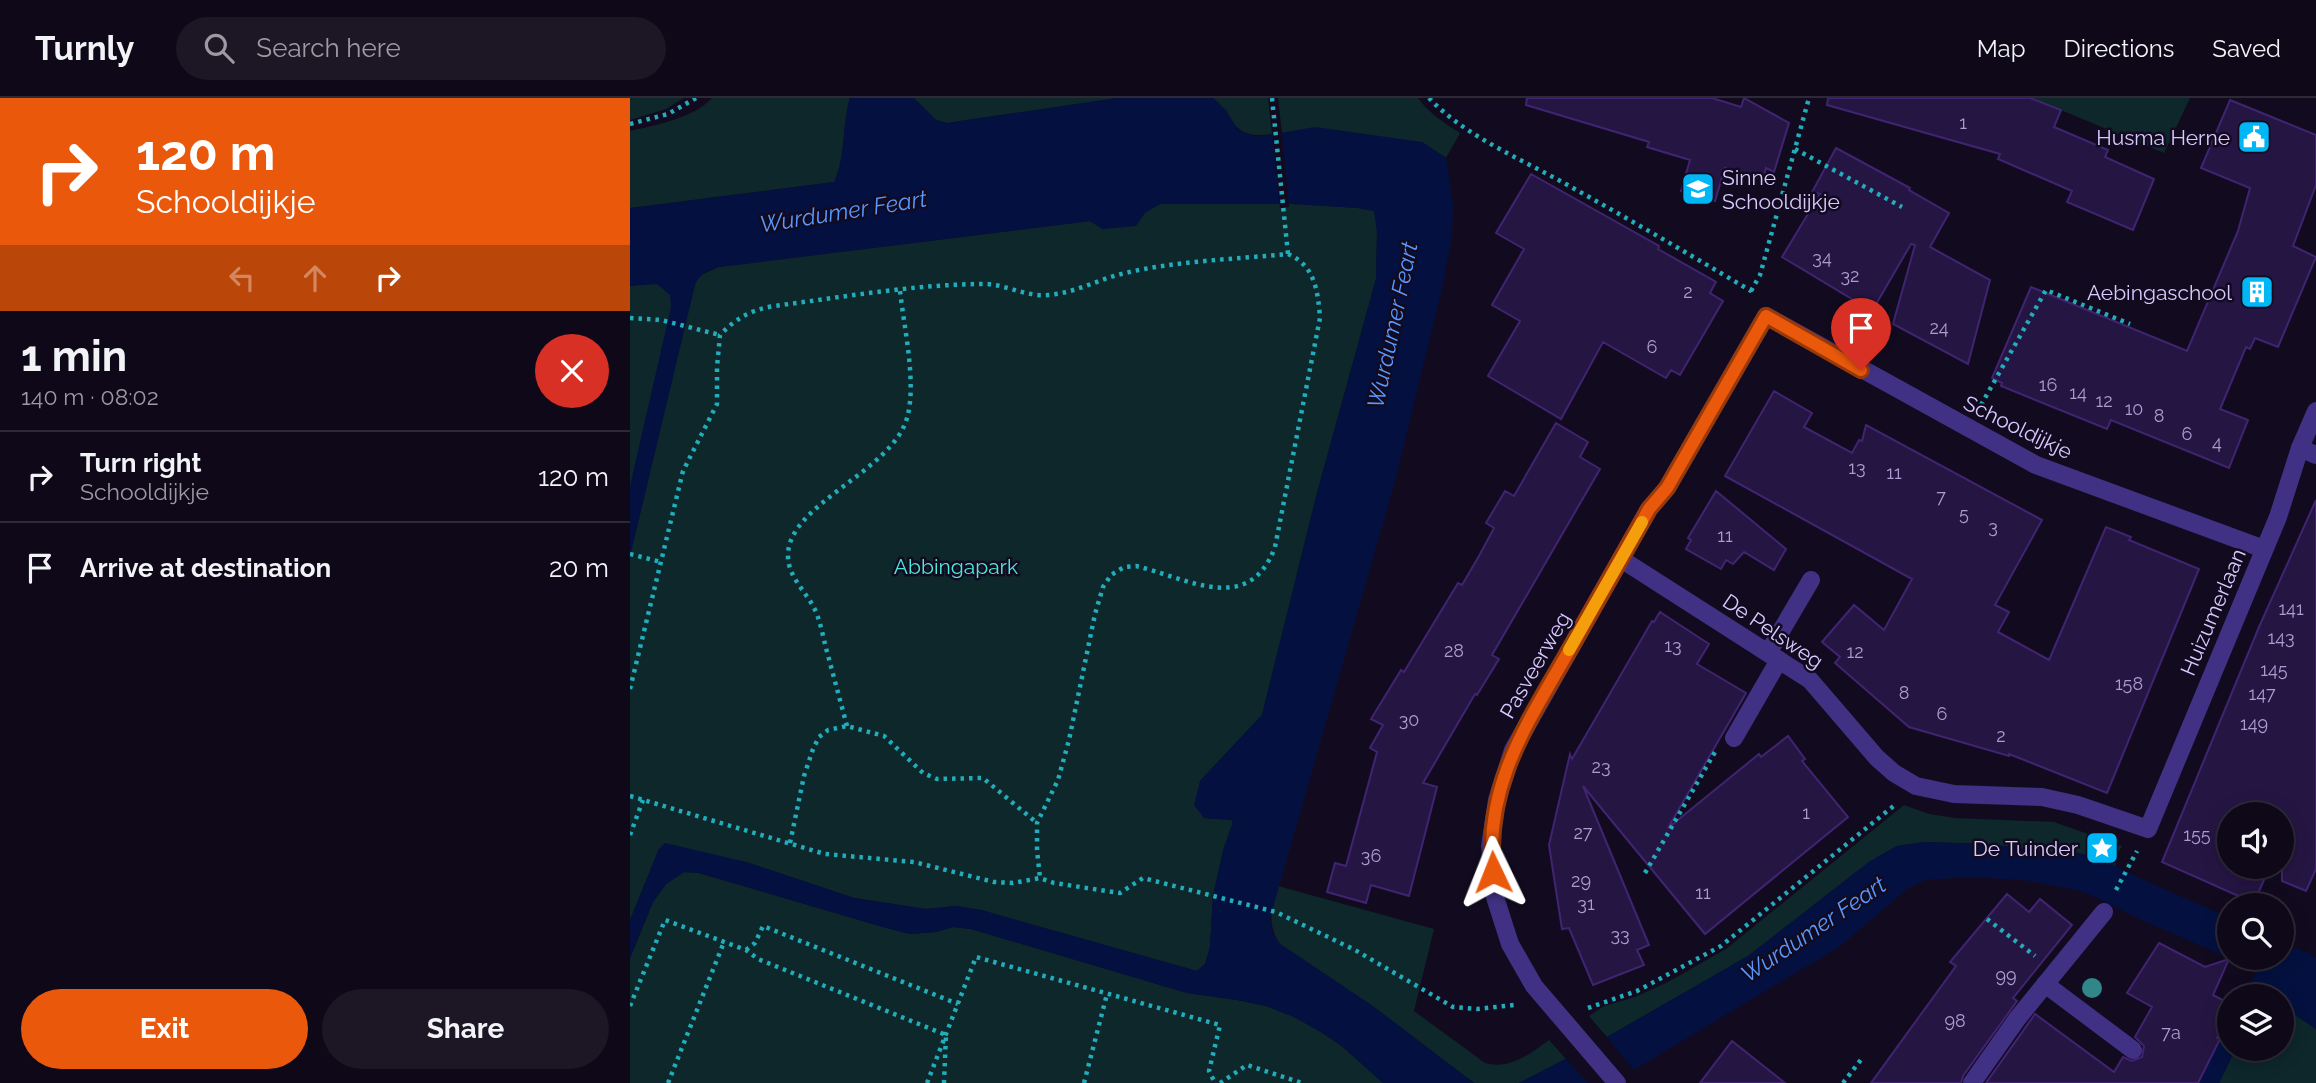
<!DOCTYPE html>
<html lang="en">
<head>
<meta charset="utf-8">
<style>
	body { margin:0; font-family:Raleway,sans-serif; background:#1c1625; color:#f1f3f6; height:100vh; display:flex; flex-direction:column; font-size:26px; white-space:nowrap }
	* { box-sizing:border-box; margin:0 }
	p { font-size:23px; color:#9b9aa2 }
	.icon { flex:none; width:38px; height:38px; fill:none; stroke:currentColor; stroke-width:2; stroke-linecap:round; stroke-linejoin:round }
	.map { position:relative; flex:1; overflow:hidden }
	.panel { display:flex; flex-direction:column; background:#0e0818; width:630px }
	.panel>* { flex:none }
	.hud { background:#ea580c; color:#fff; overflow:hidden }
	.fabs { position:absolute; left:1587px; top:704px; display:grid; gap:14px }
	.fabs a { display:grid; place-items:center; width:77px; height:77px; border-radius:50%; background:#0e0818; box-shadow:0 4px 18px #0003,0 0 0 2px #2e2937; font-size:35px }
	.pin { position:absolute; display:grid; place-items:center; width:60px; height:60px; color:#fff; margin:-72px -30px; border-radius:50% 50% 50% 0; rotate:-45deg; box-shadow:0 0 7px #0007 }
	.pin .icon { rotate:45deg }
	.me { position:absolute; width:77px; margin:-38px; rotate:358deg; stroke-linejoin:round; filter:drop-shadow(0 0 5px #0008) }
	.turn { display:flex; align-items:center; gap:24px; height:147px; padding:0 21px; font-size:32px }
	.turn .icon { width:91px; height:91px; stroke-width:2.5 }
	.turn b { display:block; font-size:49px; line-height:60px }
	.lanes { display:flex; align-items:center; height:66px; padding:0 21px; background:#0003; justify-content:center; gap:35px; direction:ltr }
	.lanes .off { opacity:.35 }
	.round { display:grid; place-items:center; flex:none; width:74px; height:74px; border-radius:37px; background:#1c1625 }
	.overview { display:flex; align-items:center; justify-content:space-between; height:119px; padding:0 21px }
	h1 { font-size:42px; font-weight:700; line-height:52px }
	.action { display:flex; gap:14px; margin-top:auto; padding:14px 21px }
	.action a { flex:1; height:80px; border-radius:42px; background:#ea580c; color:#fff; font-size:28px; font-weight:700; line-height:80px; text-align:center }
	.action a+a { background:#1c1625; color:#f1f3f6 }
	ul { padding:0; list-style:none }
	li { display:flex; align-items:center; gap:21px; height:91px; padding:0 21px; border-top:2px solid #2e2937 }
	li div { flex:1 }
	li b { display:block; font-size:26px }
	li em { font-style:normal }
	header { display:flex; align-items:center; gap:42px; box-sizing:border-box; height:98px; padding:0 35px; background:#0e0818; border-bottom:2px solid #2e2937 }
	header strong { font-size:33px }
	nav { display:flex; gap:38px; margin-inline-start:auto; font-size:24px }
	.search { width:490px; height:63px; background:#1c1625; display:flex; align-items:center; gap:18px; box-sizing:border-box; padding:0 24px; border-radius:38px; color:#9b9aa2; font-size:26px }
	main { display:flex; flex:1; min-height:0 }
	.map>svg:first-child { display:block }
	.green { fill:#0d272b }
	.water { fill:#041140 }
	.pier { fill:#120b20 }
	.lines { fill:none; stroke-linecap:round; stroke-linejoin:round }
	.canal { stroke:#041140; stroke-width:37 }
	.building { fill:#251543; stroke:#402471; stroke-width:2 }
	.path { stroke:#22adbb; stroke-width:4.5; stroke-dasharray:3.5 5; stroke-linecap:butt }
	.service { stroke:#413184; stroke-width:18 }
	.minor { stroke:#413184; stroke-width:18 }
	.tree { fill:#318687 }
	.route-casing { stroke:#983908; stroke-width:18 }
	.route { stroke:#ea580c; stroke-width:12 }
	.slow { stroke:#f59e0b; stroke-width:12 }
	.labels { text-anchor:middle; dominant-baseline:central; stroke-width:5; stroke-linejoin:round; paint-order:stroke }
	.number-label { font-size:18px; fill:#ab9dd0 }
	.poi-label { font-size:21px; fill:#d8caff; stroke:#120b20; text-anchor:end }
	.street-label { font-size:21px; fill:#d8caff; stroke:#120b20 }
	.park-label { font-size:21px; fill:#4beadb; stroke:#120b20 }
	.water-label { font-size:23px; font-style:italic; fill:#5898ff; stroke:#120b20 }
</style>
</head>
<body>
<header>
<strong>Turnly</strong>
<div class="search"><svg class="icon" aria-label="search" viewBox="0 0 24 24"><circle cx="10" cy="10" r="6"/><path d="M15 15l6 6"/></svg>Search here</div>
<nav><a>Map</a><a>Directions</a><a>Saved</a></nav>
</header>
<main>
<section class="panel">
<div class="hud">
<div class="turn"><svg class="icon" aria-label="right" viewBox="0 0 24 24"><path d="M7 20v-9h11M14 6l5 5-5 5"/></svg><div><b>120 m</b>Schooldijkje</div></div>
<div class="lanes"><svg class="icon off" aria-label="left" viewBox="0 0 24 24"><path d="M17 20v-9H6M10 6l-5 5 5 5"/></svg><svg class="icon off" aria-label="ahead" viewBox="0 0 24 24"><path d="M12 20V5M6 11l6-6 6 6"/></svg><svg class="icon" aria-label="right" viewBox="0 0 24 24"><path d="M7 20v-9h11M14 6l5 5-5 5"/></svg></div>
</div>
<div class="overview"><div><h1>1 min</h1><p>140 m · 08:02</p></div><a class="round" style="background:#d93025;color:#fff"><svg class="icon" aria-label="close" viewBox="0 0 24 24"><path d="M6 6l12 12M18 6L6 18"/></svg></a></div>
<ul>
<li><svg class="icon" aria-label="right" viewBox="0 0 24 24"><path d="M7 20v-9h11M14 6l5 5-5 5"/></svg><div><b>Turn right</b><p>Schooldijkje</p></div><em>120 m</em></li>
<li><svg class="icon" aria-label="arrive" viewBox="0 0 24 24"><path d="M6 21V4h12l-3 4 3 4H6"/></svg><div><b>Arrive at destination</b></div><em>20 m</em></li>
</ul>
<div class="action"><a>Exit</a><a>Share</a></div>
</section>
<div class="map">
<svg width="1686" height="985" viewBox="0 0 1686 985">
	<rect width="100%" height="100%" fill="#120b20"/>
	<path class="green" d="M0,0H54L36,11L0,22Z
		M82,0H220C212,27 216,58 205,84L0,110V33C26,27 64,20 82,0Z
		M284,0H488L317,25L306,22Z
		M583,0H638L642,36C604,42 606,23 583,0Z
		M648,0H788C799,15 814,25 830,35L816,60L792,44L652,35Z
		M1402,0H1560L1534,55Z
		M530,106H663L728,110L745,113L747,134L746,181L687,395L632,617L570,683L574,720L601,722L603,724L593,753L583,798L580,849L575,866L567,873L351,812L326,808L296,811L224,800L116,764L29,751L0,822V188L69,178L89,169L460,123L473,131Z
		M1274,707L1299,716L1325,720L1424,724L1492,748L1485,760L1486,772L1467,761L1359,746L1295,744L1267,748L1239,764L1118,858L977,939L959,918L974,908L1005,899L1038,884L1096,851Z
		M54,774L69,775L253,829L280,836L306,834L323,829L341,831L557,895L607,902L636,908L664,919L691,934L713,949L753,985H0V860L23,804L36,786Z
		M648,788L804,831L784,913L855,965C880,972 900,956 919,942L936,961L889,985H844L744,909L650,846C636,825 642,810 648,788Z
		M1652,908L1686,931V985H1589L1606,950H1652Z"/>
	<path class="water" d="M220,0H284L306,22L317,25L488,0H583L596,12L608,32L626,39L685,29L792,44L816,60L823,108L822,137L812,191L765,383L640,820L642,834L650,846L744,909L844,985H753L713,949L691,934L664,919L636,908L607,902L557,895L341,831L323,829L306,834L280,836L253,829L69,775L54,774L36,786L23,804L0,860V822L29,751L35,745L116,764L224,800L296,811L326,808L351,812L567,873L575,866L580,849L583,798L593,753L603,724L601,722L574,720L564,707L570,683L632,617L687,395L746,181L747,134L744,113L728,110L663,106H530L515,115L506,128L473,131L460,123L89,169C77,173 70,175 65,187L0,459V388L41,209L40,197L27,186L0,188V110L204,84C216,58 212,27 220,0Z
		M1295,744L1359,746L1467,761L1486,772L1488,777L1475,797L1394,782L1339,779L1295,782L1278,790L1209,849L982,985H889L977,939L1118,858L1239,764L1267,748Z
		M1498,784L1504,788L1508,784L1525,795L1599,826V851L1544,825H1522L1490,807L1489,800Z
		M1652,845L1676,854L1686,860V931L1652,908V898H1612L1625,877L1623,868L1613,859H1652Z
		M1599,921L1600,950H1606L1589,985H1568Z"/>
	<path class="pier" d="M651,31L652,35L659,109L650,110L642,32Z
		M975,937L1004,972L982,985H958L936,961Z"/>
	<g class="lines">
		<path class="canal" d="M1435,771C1464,775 1479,786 1505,798C1536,814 1569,825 1600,841"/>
	</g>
	<path class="building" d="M897,0H1082L1111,9L1114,0L1159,25L1144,74L1136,70L1133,81L1095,70L1085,103L1051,93L1060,62L1017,49L1019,44L896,7Z
		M1198,0H1400L1431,12L1424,29L1478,52L1475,59L1524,81L1503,132L1437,104L1442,93L1368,61L1370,56L1197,7Z
		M1600,2L1686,37V87L1663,148L1686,159L1648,249L1625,240L1620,251L1616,249L1590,311L1618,322L1599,370L1481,322L1477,331L1371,288L1372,285L1362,280L1401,189L1557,253L1608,133L1620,90L1571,70Z
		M1206,50L1280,90L1279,92L1319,115L1300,149L1360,182L1338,266L1263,226L1285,147L1281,146L1242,213L1152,159L1190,96L1182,94Z
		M901,76L1029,148L1028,151L1086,184L1080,195L1093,203L1050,277L1041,272L1036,280L973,244L931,321L858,278L890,223L862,207L894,151L866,135Z
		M1144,293L1182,315L1174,329L1222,355L1229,342L1232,343L1236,327L1412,422L1365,507L1379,514L1368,534L1419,562L1476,429L1501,439L1499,442L1569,471L1477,695L1379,656V658L1279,629L1205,565L1210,559L1192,544L1224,507L1254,532L1282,481L1095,378Z
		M926,325L958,344L950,359L970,371L862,557L869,561L847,597L845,596L793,685L807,689L779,798L741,787L736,805L697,794L705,765L716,768L747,654L740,650L753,627L741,621L771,572L774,574L828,485L832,487L849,458L864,430L856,425L875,393L884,398Z
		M1086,393L1156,451L1144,472L1114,454L1103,466L1096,462L1091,471L1056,451L1061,442L1058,440Z
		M1686,402V771L1676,793L1652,783V716H1600V768H1640L1624,805L1532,764L1629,529Z
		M1030,514L1079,546L1067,566L1116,595L1038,730L1129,656L1131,659L1158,638L1175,661L1172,663L1218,719L1075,836L953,688L1019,847L1007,852L1014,867L963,887L939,830L932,831L919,747L940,656L942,661L1022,523L1024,524Z
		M1377,796L1399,814L1410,801L1442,827L1383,900L1387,903L1333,978L1331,985H1241L1326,868L1320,864Z
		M1529,845L1575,869L1599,861L1583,897L1600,906V917L1587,940L1590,941L1568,985H1356L1405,916L1484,974L1493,959L1502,963L1512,959L1514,948L1505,939L1522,909L1497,895Z
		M1102,943L1155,985H1070Z"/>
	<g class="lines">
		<path class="path" d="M642,0L658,156
			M799,0C835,38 889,60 934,85C997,120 1059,156 1121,193L1123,196
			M0,26L38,16L66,0
			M1165,51L1272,109
			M1121,193L1130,177L1179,0
			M0,220L31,222L90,237
			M1351,307L1416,192L1500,226
			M0,456L31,464
			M0,591L53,373L87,306V269L90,237C106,220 121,212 144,208C214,199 286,186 356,186C377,187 397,199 418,197C445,195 469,181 495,175C546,163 606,161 658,156C685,167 688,194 690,220L645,449C619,519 557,480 506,468L494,469L481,477L473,489L465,516L439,642L428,682L407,725V752L410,780
			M217,628C210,602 203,576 196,550C193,539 191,526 186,514C178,495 158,480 158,458C157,406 262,374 277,320C287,286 274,229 270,193
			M0,698L195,756L284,764L364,784L383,785L410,780L424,785L490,795L513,780L646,814L725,852L823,909L847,911L884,907
			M0,737L13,702
			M160,745L174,678L183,651L189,639L198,632L217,628L254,638L293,675L307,681L353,680L407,725
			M1015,775L1085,654
			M1486,792L1507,753
			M1357,821L1405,858
			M116,852L125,845L133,828L328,906
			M0,908L35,822L116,852L128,861L316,937L314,985
			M958,910L1007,893L1091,848L1266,706
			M38,985L94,844
			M297,985L346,859L590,927L579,973L585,985
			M454,985L477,896
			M590,985L617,967L672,985
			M1213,985L1233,959"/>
		<path class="service" d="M1670,350L1686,357
			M1138,555L1181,482
			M1104,640L1149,562"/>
		<path class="minor" d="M991,461L1180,582L1247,660L1264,675L1286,688L1324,696L1412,699L1448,707L1518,731L1648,419L1670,350L1686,313
			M1415,886L1503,952
			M987,985L904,888L880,846L865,799L860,748L867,702L883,652L1019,411L1037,390L1136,218L1406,367L1634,451
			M1342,985L1387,921L1474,814"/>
	</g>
	<circle class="tree" cx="1462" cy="890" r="10"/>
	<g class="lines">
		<defs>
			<path id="route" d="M863,774C854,686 899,623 940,551C967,504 993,457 1019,411L1037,390L1136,218L1231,272"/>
		</defs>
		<use href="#route" class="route-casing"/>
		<use href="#route" class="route"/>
		<path class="slow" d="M939,552L1012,424"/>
	</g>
	<defs>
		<symbol id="civic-square" viewBox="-11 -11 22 22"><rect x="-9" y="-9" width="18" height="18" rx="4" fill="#00b6f5" stroke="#120b20"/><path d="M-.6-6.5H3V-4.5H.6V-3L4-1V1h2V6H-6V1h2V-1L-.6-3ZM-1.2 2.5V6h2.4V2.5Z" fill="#fff"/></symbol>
		<symbol id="school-square" viewBox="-11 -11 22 22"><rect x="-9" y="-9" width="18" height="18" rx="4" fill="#00b6f5" stroke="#120b20"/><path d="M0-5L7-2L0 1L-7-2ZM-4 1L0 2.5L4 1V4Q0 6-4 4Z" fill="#fff"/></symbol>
		<symbol id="building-square" viewBox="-11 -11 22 22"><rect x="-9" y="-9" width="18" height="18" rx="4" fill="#00b6f5" stroke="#120b20"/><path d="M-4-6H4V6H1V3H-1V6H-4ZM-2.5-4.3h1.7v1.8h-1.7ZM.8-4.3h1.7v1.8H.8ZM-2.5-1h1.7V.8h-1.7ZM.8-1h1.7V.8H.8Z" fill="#fff"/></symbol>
		<symbol id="sight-square" viewBox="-11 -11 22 22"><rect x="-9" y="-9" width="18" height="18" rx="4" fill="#00b6f5" stroke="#120b20"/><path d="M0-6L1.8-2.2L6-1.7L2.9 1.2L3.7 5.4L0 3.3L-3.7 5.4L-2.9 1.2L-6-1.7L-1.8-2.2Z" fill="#fff"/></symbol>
	</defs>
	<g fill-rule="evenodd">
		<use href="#civic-square" x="1605" y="20" width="38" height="38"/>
		<use href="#school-square" x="1049" y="72" width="38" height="38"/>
		<use href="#building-square" x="1608" y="175" width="38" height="38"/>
		<use href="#sight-square" x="1453" y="731" width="38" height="38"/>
	</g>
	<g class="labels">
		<g class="number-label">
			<text x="1333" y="24">1</text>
			<text x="1192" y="159">34</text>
			<text x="1220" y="177">32</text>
			<text x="1058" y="193">2</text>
			<text x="1309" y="229">24</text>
			<text x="1022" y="248">6</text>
			<text x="1418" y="286">16</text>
			<text x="1448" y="294">14</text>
			<text x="1474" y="302">12</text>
			<text x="1504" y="310">10</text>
			<text x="1529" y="317">8</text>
			<text x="1557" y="335">6</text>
			<text x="1587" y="344">4</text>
			<text x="1227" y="369">13</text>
			<text x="1264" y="374">11</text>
			<text x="1311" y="398">7</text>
			<text x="1334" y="415">5</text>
			<text x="1363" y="428">3</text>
			<text x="1095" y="437">11</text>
			<text x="1661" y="510">141</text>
			<text x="1651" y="539">143</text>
			<text x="1043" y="547">13</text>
			<text x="824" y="552">28</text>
			<text x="1225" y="553">12</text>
			<text x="1644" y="571">145</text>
			<text x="1499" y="585">158</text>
			<text x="1274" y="594">8</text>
			<text x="1632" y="595">147</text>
			<text x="1312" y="615">6</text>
			<text x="779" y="621">30</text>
			<text x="1624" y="625">149</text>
			<text x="1371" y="637">2</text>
			<text x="971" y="668">23</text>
			<text x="1176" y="714">1</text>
			<text x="953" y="734">27</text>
			<text x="1567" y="736">155</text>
			<text x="741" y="757">36</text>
			<text x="951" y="782">29</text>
			<text x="1073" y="794">11</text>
			<text x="956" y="805">31</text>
			<text x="990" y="836">33</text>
			<text x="1376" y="877">99</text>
			<text x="1325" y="922">98</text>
			<text x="1541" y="934">7a</text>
		</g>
		<g class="poi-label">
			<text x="1600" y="39">Husma Herne</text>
			<text x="1092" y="79" text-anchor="start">Sinne<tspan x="1092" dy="24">Schooldijkje</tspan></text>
			<text x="1602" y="194">Aebingaschool</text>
			<text x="1448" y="750">De Tuinder</text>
		</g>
		<g class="street-label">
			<text transform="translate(1388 329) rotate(26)">Schooldijkje</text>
			<text transform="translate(1583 514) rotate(-67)">Huizumerlaan</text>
			<text transform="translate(1143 533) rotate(34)">De Pelsweg</text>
			<text transform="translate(905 567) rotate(-60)">Pasveerweg</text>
		</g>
		<g class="park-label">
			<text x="326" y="468">Abbingapark</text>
		</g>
		<g class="water-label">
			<text transform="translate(213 113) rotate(-9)">Wurdumer Feart</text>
			<text transform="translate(762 227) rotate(-78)">Wurdumer Feart</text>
			<text transform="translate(1183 831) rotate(-34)">Wurdumer Feart</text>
		</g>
	</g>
</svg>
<div class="fabs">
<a><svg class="icon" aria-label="sound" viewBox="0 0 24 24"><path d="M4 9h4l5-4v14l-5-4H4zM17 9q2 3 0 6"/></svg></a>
<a><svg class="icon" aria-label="search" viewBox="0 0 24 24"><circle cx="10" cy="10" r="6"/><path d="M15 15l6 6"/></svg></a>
<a><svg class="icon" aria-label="layers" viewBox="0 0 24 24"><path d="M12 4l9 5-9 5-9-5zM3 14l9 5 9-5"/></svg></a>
</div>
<div class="pin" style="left:1231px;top:272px;background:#d93025"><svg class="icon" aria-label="arrive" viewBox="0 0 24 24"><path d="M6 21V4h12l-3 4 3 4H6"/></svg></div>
<svg class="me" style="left:863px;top:774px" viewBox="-20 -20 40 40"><path d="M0-17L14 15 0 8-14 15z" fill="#ea580c" stroke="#fff" stroke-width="4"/></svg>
</div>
</main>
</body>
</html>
